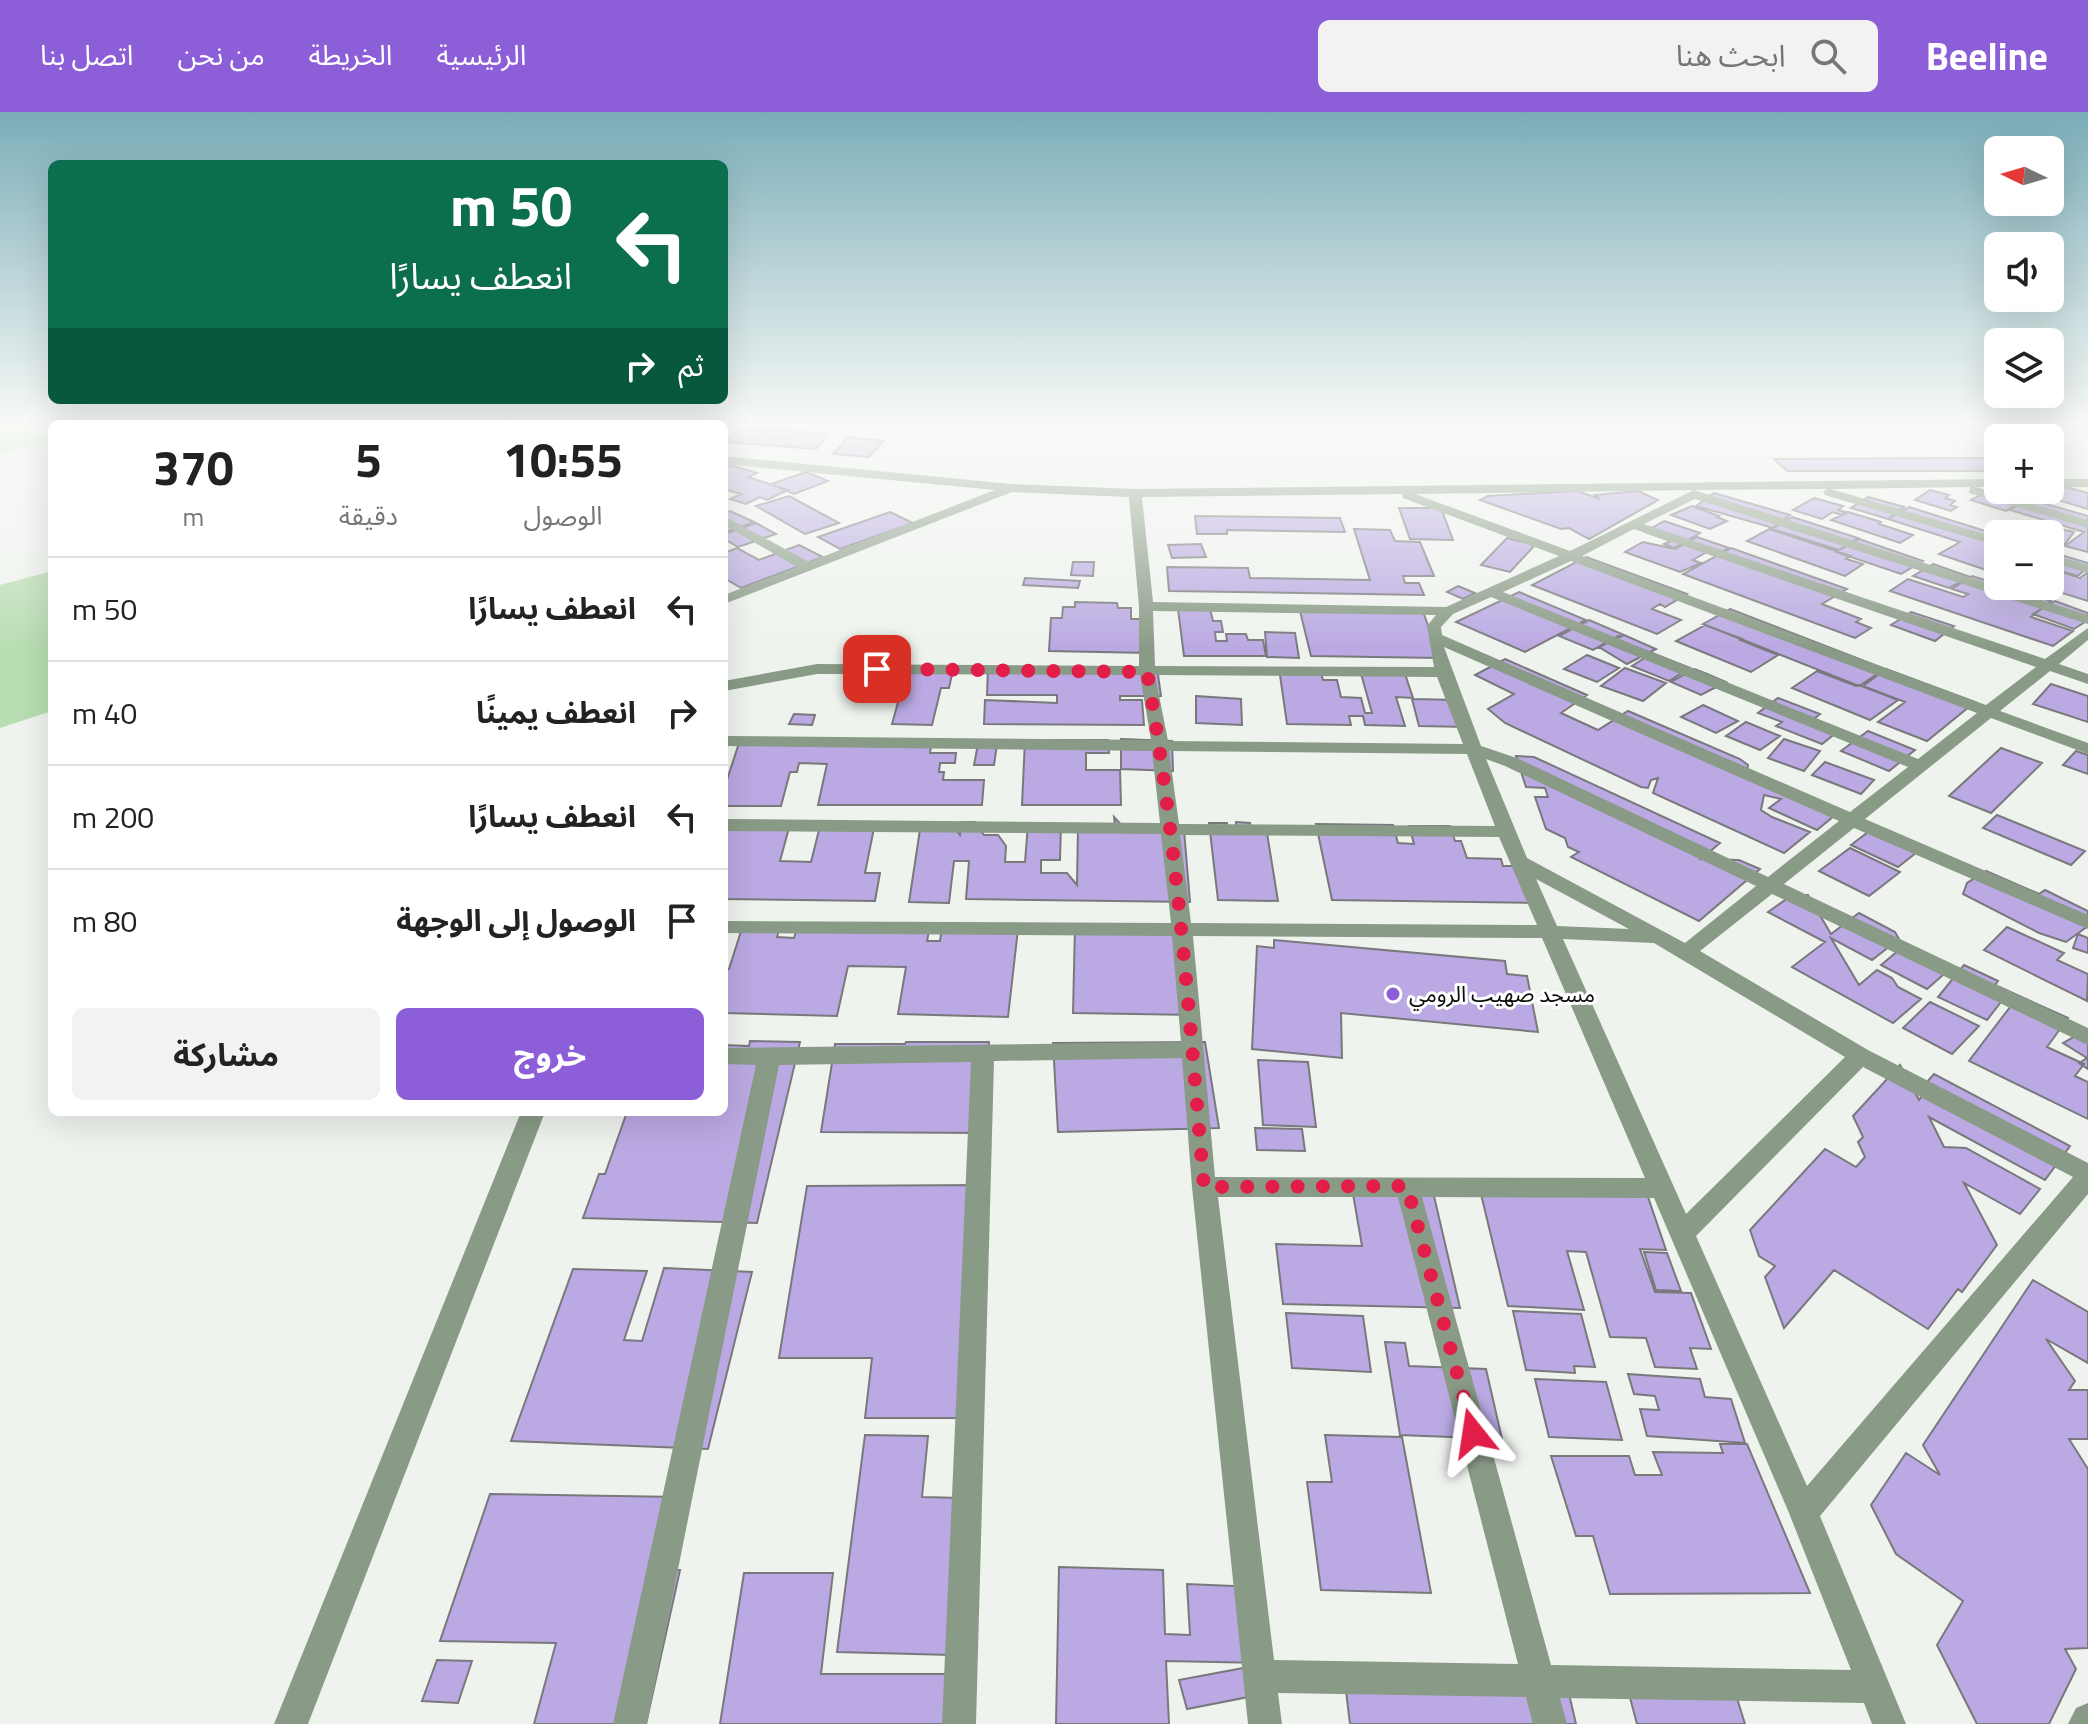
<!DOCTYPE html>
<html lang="ar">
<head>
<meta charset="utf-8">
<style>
	body { margin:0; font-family:"Titillium Web","Noto Sans Arabic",sans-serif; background:#f2f2f2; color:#222; direction:rtl; height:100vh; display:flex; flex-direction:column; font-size:30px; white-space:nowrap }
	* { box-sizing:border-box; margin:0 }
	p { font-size:26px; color:#767676 }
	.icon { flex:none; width:44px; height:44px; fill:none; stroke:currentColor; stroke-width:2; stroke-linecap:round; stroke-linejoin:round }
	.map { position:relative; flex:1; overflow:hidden; direction:ltr }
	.sheet { position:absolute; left:48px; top:308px; width:680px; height:696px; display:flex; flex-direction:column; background:#fff; border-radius:12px; box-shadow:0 8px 32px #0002; direction:rtl }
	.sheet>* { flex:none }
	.banner { position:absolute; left:48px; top:48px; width:680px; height:244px; border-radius:12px; box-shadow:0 8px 32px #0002; direction:rtl; background:#0b6e4f; color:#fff; overflow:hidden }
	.needle { width:52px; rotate:275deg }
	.controls { position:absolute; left:1984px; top:24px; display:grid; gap:16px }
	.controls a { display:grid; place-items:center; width:80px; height:80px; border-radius:12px; background:#fff; box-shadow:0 8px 32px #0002; font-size:40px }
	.pin { position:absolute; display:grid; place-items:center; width:68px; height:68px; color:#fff; margin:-34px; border-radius:16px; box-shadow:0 4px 12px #0006 }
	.me { position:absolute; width:88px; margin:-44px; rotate:345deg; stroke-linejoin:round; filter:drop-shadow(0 0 6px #0008) }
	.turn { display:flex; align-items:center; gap:28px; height:168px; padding:0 24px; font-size:36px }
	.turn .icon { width:104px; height:104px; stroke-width:2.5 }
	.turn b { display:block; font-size:56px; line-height:68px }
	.then { display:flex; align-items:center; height:76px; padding:0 24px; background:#0003; gap:16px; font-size:30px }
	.eta { display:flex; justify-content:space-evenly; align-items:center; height:136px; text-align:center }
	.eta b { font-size:48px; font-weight:700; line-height:56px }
	.cta { display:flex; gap:16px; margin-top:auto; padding:16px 24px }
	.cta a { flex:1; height:92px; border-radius:12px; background:#8c5ed8; color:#fff; font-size:32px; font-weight:700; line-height:92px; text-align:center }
	.cta a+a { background:#f2f2f2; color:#222 }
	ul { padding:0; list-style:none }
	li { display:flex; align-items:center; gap:24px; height:104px; padding:0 24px; border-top:2px solid #e0e0e0 }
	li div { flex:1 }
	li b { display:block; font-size:30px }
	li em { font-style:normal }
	header { display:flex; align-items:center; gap:48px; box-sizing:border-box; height:112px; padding:0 40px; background:#8c5ed8; color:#fff }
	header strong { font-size:38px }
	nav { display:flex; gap:44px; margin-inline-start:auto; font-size:28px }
	.search { width:560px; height:72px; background:#f2f2f2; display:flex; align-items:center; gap:20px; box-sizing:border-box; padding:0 28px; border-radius:12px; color:#767676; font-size:30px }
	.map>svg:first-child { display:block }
	.green { fill:#b8ddb2 }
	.building { fill:#baa9e2; stroke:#79787d; stroke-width:2 }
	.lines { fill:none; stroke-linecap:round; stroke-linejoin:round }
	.street { fill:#899b86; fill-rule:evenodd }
	.route { stroke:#e11d48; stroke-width:14; stroke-dasharray:0 25.2 }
	.poi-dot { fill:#8c5ed8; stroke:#fefffe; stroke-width:3 }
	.labels { text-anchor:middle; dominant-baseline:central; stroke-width:6; stroke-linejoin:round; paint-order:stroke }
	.poi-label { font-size:22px; fill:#0b0d0b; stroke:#fefffe; text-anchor:start }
</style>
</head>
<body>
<header>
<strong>Beeline</strong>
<div class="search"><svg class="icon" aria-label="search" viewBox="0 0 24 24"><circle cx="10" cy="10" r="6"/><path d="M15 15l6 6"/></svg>ابحث هنا</div>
<nav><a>الرئيسية</a><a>الخريطة</a><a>من نحن</a><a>اتصل بنا</a></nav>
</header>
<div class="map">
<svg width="2088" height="1612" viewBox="0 0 2088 1612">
	<rect width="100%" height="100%" fill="#eff3ee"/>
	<path class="green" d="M0,313H39L52,321V329L0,342Z
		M52,459V599L0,616V473Z"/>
	<path class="building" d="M742,315L829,322L816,337L726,330Z
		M849,325L884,329L869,345L833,342Z
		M1956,346H1998V359H1787L1774,347Z
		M730,353L757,361L748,365L788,378L767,388L760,385L746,392L730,387L741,382L724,377V355Z
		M806,360L828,369L794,382L771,372Z
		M2066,375L2088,381V397L2048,385Z
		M1930,378L1949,383L1945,386L1955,389L1950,393L1957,395L1951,399L1915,388Z
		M1989,378L2023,388L2006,399L1971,388Z
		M1577,379L1600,387L1595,383L1638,379L1658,388L1589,427L1569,416L1561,417L1480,388L1488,384Z
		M1714,381L1790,403L1773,416L1696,394Z
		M789,384L839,411L805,422L756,394Z
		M1868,385L1904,395L1888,407L1851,396Z
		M1814,386L1843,394L1838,398L1846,400L1841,403L1833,400L1822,407L1793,398Z
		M2028,387L2088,404V440L2065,434L2084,420L2010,398Z
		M1692,394L1719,404L1717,405L1727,409L1710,417L1671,403Z
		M1909,395L1998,423V462L1939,442L1960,430L1888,407Z
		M1399,396H1441L1453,428L1410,427Z
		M730,399L754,410L724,421V401Z
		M890,400L913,411L840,437L818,425Z
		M1848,400L1881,410L1879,412L1913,423L1900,431L1831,408Z
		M1195,404L1340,406L1345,420L1227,418V422H1197Z
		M1792,405L1858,426L1839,438L1772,417Z
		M1664,409L1700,421L1674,436L1664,432L1671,429L1645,420Z
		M756,411L776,422L738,435L724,427V422Z
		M2039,412L2074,420L2065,432L2050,428V422H2030Z
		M1354,417L1390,418L1395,429L1420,430L1434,464H1403L1405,471H1419L1424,483L1169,479L1167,455L1248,456L1250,466L1370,468Z
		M1769,417L1851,444L1846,447L1863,452L1845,464L1747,429Z
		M1697,425L1729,436L1716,443L1707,440L1693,448L1701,451L1680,460L1625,440L1643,430L1675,437Z
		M1507,426L1535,433L1510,460L1481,453Z
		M1859,427L1923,449L1901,462L1836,440Z
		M1201,432L1206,445L1172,446L1168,433Z
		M799,433L823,445L741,476L724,466V441L737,436L759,448Z
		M1731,436L1847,477L1822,492L1861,507L1856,510L1871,516L1855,526L1683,462Z
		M2054,441L2088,451V455L2078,464L2050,456V444Z
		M1586,445L1687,482L1665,495L1660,492L1652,497L1681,508L1657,522L1532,473Z
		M1073,450H1094L1093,464L1071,463Z
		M1933,452L1970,465L1949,476L1913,464Z
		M2050,456L2080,466L2088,460V489L2040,474H2050Z
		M1972,464L2051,489L2031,505L2073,519L2053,534L1890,479L1908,467L1963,485L1968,482L1952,477Z
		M1025,466L1080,469L1078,476L1023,473Z
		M1458,474L1475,481L1463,487L1447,480Z
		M1519,480L1586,508L1525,540L1456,510Z
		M2055,489L2088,501V508L2074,517L2033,502Z
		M1075,490L1117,491L1118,496H1131V507H1150V541L1049,539L1051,506H1062L1063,495H1075Z
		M1299,495L1422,497L1440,546L1311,544Z
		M1178,497H1210L1213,509H1221L1223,520H1215L1216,529H1227L1226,522H1246L1248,528H1263L1266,544H1184Z
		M1730,497L1885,557L1859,574L1703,512Z
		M1911,500L1954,514L1935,529L1891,513Z
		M1589,508L1622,522L1593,538L1559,524Z
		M1705,513L1742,527L1740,528L1778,543L1751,560L1676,529Z
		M1265,520L1295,521L1299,546L1267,545Z
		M1624,523L1656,537L1627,552L1599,535Z
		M1652,541L1690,556L1669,569L1632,554Z
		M1587,543L1619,556L1597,570L1564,557Z
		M1505,547L1587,583L1561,601L1598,618L1628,599L1740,647L1748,653L1747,660L1840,699L1817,718L1769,696L1781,687L1764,683L1761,698L1772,705L1810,720L1784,741L1653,681L1658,666L1651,668L1648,676L1641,675L1505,611L1488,597L1514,582L1475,563Z
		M903,556L953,558L949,576H941L932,613L892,612L900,583H895Z
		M988,556H1157L1161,584H1120V588H1142L1144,613L984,612L985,588L1057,591V583H987Z
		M1279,556L1320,557L1323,568H1337L1341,585L1361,586L1365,601H1372L1360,558L1404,559L1413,586L1396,585L1405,614L1365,613L1363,604H1349L1351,613L1287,612Z
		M1625,556L1666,571L1643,589L1601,574Z
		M1694,557L1707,562L1726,570L1701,583L1671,570Z
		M1886,557L1975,590L1927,629L1878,610L1905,590L1863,574Z
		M1817,559L1856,574L1859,573L1898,588L1870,608L1792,576Z
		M2051,572L2088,584V610L2033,592Z
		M1196,584L1241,587L1242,613L1196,611Z
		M1778,586L1820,602L1810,610L1837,620L1822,632L1776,614L1782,610L1758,601Z
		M1412,587L1459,588L1468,615L1419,614Z
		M1703,593L1738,609L1716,621L1681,605Z
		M794,602L815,603L812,613L789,612Z
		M1746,610L1780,624L1760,638L1726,624Z
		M1868,619L1915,638L1889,659L1841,639Z
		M1121,627L1172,629L1173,659L1121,657Z
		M1784,627L1820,639L1804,659L1768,646Z
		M740,628H932L930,641H956L955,651H940L939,660H944L943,668H984L982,693H818L827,652L799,651L797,660H790L781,694H724V677Z
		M1025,628H1108L1109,641H1086V658H1120L1121,693H1022Z
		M978,632H997L994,653H974Z
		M2001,636L2042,651L1991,701L1949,684Z
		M2076,639L2088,643V662L2063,653Z
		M1516,644L1534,645L1720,731L1701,747L1739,748L1760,757L1699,809L1571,745L1579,740L1568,735L1565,726L1546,717L1535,685H1548L1545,676L1526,675Z
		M1825,650L1874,668L1861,682L1812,663Z
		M1997,703L2085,739L2071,753L1983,716Z
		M1114,705L1125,717L1184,718L1190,790L966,787L969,749H954L949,791L909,790L921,711H951L960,723L962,710H975L984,723H998L1006,734L1005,750H1025L1028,712H1061L1060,748H1041V761H1067L1077,773L1078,715H1115Z
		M821,710L875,711L865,761H880L875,789L724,787V712H790L780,749L811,750Z
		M1236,710L1250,711L1251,721H1267L1278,789L1218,788L1209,711H1227L1228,722H1237Z
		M1316,712L1393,713L1398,731L1414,732L1409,714H1450L1455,729H1461L1467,746L1501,747L1503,754H1525L1539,791L1332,788Z
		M1875,715L1921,737L1898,755L1851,733Z
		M1850,736L1900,760L1869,784L1819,759Z
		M1986,759L2039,782L2045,778L2088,799V814L2066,830L2039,821L1963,782L1967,771Z
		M1792,783H1808L1831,822L1859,801L1895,820L1899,827L1872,848L1831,826L1859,873L1877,858L1892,866L1898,875L1921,887L1893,911L1792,855L1825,830L1768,800Z
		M799,811L930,814L927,829H940L942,815L1018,817L1008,905L898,902L906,855L848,854L837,904L724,901V857H729L743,813L780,814L777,825L794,826Z
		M1075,814L1188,816L1195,903L1073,901Z
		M2007,815L2064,841L2057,848L2088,862L2087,889L1984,838Z
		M2078,822L2088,826V841L2073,836Z
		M1274,828L1505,849L1507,862L1527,864L1538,920L1341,901L1342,946L1252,937L1257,834L1274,836Z
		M1905,833L1951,856L1927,877L1881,853Z
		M1964,853L1998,869L1995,873L2068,906L2047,935L2084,952L2075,964L2088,970V1007L1969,949L2010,895L2001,890L1987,908L1938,885Z
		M1930,890L1979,914L1952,942L1903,916Z
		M2088,917V957L2079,951L2087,946L2063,931Z
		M750,929L800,930L757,1111L583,1106L599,1062H605L627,1000H724V933L749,934Z
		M906,930H989L984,1021L821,1020L835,932H905Z
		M1205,930L1219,1016L1058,1020L1053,931Z
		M1258,948L1308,950L1316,1015L1263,1013Z
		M1900,953L1919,988L1928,977L1925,972L1934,962L2070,1034L2045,1068L1929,1005L1944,1035L1966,1036L2040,1077L2020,1102L1964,1071L1997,1133L1962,1180L1958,1177L1928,1217L1834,1158L1784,1216L1765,1165L1775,1154L1759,1144L1750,1118L1825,1037L1856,1055L1865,1045L1858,1030L1863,1025L1853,1004Z
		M1255,1016L1302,1017L1305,1039L1257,1038Z
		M979,1073L969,1306H865L872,1246H779L807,1074Z
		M1480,1078L1648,1085L1666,1138L1640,1137L1655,1180L1691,1181L1711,1237L1690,1236L1697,1257L1655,1255L1646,1226L1610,1225L1586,1140L1567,1139L1584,1198L1508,1194Z
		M1353,1082L1434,1084L1460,1196L1283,1192L1276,1132L1362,1134Z
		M1644,1140L1667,1141L1681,1179L1656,1178Z
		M664,1156L752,1160L708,1337L511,1329L573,1157L647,1159L624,1228L642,1229Z
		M2033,1168L2088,1200V1251L2046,1227L2075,1269L2069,1278H2088V1327H2069L2088,1357V1536L2065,1537L2076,1557L2049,1612H1977L1937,1533L1963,1489L1896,1442L1871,1393L1906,1341L1940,1363L1923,1333Z
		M1513,1199L1581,1202L1595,1255L1574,1254L1575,1261L1526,1258Z
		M1286,1201L1363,1204L1371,1260L1292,1256Z
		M1385,1230L1405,1231L1409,1254L1486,1257L1502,1327L1400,1323Z
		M1628,1262L1700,1267L1705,1285L1731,1287L1745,1331L1647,1324L1640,1297L1659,1298L1655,1284L1634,1282Z
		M1535,1267L1606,1270L1622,1328L1549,1325Z
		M865,1323L928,1324L922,1385L962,1386L951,1543L837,1540Z
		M1325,1323L1402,1325L1431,1481L1321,1478L1307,1370H1332Z
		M1720,1332H1747L1810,1481L1610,1482L1593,1424H1576L1551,1344H1629L1635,1363H1662L1653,1340L1723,1341Z
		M490,1382L678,1385L660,1459L680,1458L646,1612H534L556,1531L440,1529Z
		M1059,1455L1163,1458L1165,1522L1190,1523L1187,1472L1257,1475L1263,1551L1166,1549L1169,1612H1056Z
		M744,1461H833L821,1562H947L944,1612H720Z
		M437,1548L472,1549L458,1591L422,1589Z
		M1270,1551L1279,1579L1187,1597L1179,1568Z
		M1344,1562L1567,1573L1576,1612H1350Z
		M1628,1578L1736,1583L1745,1612H1637Z"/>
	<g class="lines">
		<path class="street" d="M724,344L1012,372L1135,377L1998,367V375H1976L2088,408V416L1969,381L1970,375L1831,377L1998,426V434L1825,383L1823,380L1827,377L1694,378L2088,503V512L1695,387L1644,412L2045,547L2088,516V528L2059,552L2088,562V572L2050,559L2000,599L2088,631V642L1991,606L1865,707L2088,803V817L1854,716L1784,772L2088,916V933L1772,782L1700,839L1868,938L2088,1051V1082L1820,1404L1906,1612H1872L1864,1591L1560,1586L1567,1612H1533L1526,1585L1278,1581L1282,1612H1248L1192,1075L1182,946L994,949L976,1612H942L971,950L779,953L647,1612H613L756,953L724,952V936L1181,930L1172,824L724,821V809L1171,811L1161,722L724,719V707L1160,711L1152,639L724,634V624L1151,628L1140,563L817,562L724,579V569L817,552L1139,554V494L1129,385L1012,380L724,492V483L797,455L724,413V404L809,450L995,378L724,352ZM1694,378L1570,439L1415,382ZM1402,382L1403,386L1559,444L1446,495L1153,490L1142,385ZM1634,417L2036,555L1986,593L1582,444ZM1571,449L1977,601L1918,647L1503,480ZM1491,485L1908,655L1850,700L1442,523L1441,515L1453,502ZM1153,499L1436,503L1427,514L1434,555L1155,554ZM1444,535L1839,709L1768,765L1517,646L1481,634ZM1155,563L1437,565L1463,632L1168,629ZM1169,639L1467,642L1495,714L1179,712ZM1486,647L1505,654L1756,774L1685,831L1527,746ZM1180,723L1499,725L1537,813L1191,811ZM1536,767L1629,817L1557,814ZM1193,824L1542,826L1645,1066L1215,1065ZM1563,827L1654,831L1845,945L1686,1102ZM1863,955L2073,1065L1807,1374L1696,1124ZM1218,1085H1398L1518,1552L1274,1548ZM1422,1085L1654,1086L1789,1401L1851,1558L1551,1553Z
			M2050,367H2088V375H2050Z
			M2050,442L2088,453V461L2050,450Z
			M521,1000H545L308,1612H274Z
			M2088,1591V1612H2068L2076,1596Z"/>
	</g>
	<linearGradient id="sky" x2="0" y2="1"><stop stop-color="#7badb8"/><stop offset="0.58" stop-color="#f8faf7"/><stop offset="1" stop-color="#f8faf7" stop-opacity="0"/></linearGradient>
	<rect width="2088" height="538" fill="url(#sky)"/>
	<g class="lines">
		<path class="route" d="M877,557L1147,560C1177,730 1189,903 1204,1075L1407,1074L1473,1321"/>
	</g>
	<circle class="poi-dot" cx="1393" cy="882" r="8"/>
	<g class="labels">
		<g class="poi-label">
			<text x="1409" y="882">مسجد صهيب الرومي</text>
		</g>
	</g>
</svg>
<div class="controls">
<a><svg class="needle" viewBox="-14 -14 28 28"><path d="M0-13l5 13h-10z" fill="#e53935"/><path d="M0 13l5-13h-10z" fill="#767676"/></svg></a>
<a><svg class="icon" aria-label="sound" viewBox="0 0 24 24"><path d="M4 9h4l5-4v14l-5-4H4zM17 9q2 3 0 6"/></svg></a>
<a><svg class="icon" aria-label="layers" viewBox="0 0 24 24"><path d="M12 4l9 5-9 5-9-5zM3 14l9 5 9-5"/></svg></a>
<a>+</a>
<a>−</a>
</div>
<div class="pin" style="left:877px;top:557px;background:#d93025"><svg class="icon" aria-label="arrive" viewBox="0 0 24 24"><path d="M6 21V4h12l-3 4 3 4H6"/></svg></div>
<svg class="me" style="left:1473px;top:1321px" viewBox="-20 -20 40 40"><path d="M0-17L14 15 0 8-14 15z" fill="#e11d48" stroke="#fff" stroke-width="4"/></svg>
<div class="banner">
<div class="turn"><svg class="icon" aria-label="left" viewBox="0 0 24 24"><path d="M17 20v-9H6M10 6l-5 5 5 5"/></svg><div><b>50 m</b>انعطف يسارًا</div></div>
<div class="then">ثم<svg class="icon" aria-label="right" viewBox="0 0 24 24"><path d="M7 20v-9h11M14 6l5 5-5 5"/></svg></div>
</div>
<section class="sheet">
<div class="eta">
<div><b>10:55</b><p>الوصول</p></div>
<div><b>5</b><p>دقيقة</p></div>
<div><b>370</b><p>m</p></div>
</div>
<ul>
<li><svg class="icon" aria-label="left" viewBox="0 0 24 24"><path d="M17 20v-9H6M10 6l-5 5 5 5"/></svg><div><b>انعطف يسارًا</b></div><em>50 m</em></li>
<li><svg class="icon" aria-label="right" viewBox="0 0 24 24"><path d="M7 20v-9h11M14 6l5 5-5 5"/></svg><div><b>انعطف يمينًا</b></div><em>40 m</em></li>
<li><svg class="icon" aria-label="left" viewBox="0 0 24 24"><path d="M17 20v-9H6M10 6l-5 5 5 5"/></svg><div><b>انعطف يسارًا</b></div><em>200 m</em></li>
<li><svg class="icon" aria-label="arrive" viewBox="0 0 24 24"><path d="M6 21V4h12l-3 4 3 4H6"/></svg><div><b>الوصول إلى الوجهة</b></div><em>80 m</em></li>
</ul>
<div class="cta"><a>خروج</a><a>مشاركة</a></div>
</section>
</div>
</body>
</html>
